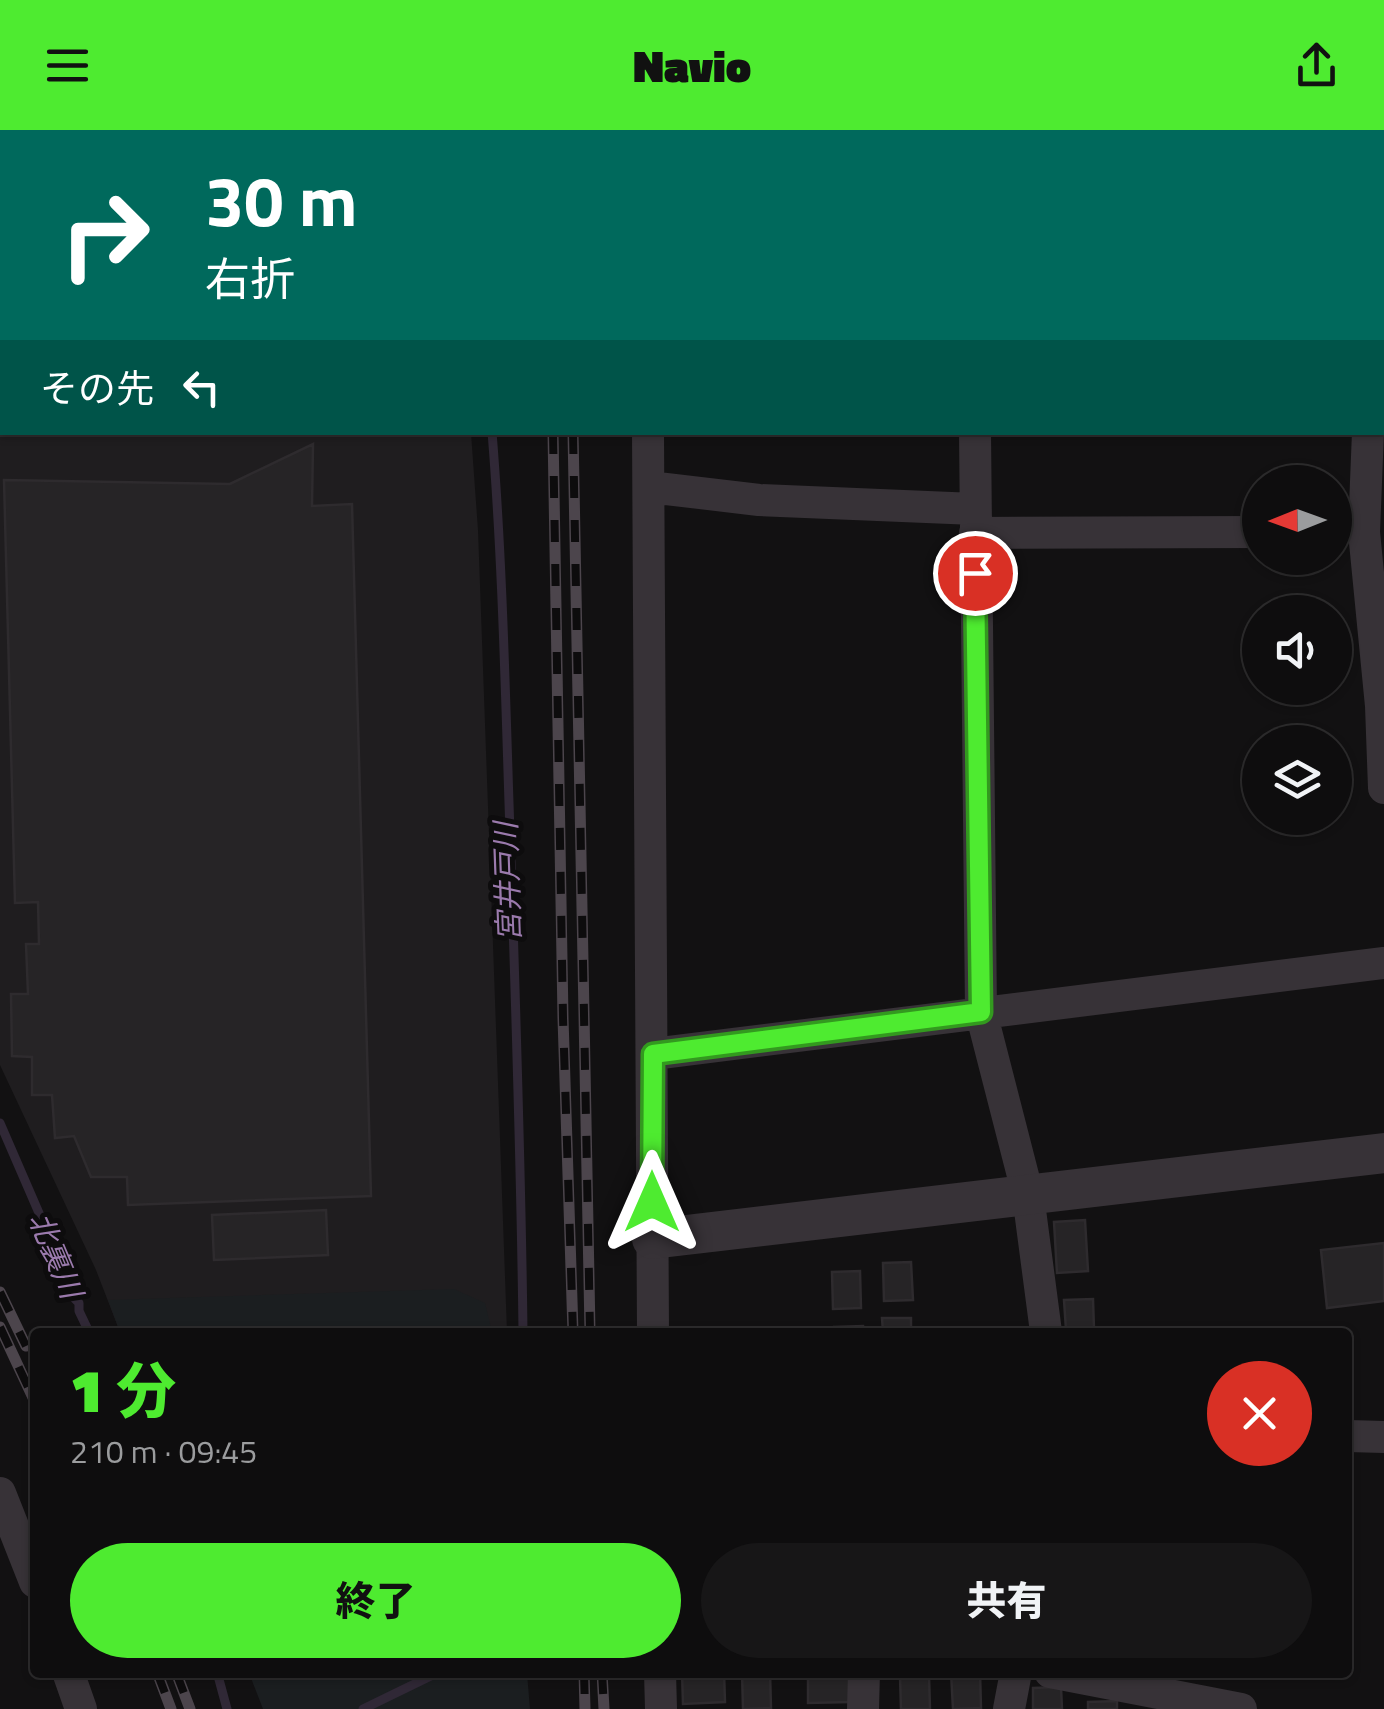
<!DOCTYPE html>
<html lang="ja">
<head>
<meta charset="utf-8">
<style>
	body { margin:0; font-family:"Titillium Web","Noto Sans JP",sans-serif; background:#171617; color:#f1f3f6; height:100vh; display:flex; flex-direction:column; font-size:38px; white-space:nowrap }
	* { box-sizing:border-box; margin:0 }
	p { font-size:32px; color:#9b9c9e }
	.icon { flex:none; width:55px; height:55px; fill:none; stroke:currentColor; stroke-width:2; stroke-linecap:round; stroke-linejoin:round }
	.map { position:relative; flex:1; overflow:hidden }
	.drawer { position:absolute; left:30px; top:1198px; width:1322px; height:350px; display:flex; flex-direction:column; background:#0e0d0e; border-radius:10px; box-shadow:0 2px 8px #0004,0 0 0 2px #2e2d2e }
	.drawer>* { flex:none }
	.guide { position:absolute; left:0px; top:0px; width:1385px; height:305px; box-shadow:0 2px 8px #0004,0 0 0 2px #2e2d2e; background:#00695c; color:#fff; overflow:hidden }
	.needle { width:65px; rotate:269deg }
	.buttons { position:absolute; left:1242px; top:335px; display:grid; gap:20px }
	.buttons a { display:grid; place-items:center; width:110px; height:110px; border-radius:50%; background:#0e0d0e; box-shadow:0 2px 8px #0004,0 0 0 2px #2e2d2e; font-size:50px }
	.pin { position:absolute; display:grid; place-items:center; width:85px; height:85px; color:#fff; margin:-42px; border:5px solid #fff; border-radius:50%; box-shadow:0 2px 10px #0007 }
	.me { position:absolute; width:110px; margin:-55px; rotate:0deg; stroke-linejoin:round; filter:drop-shadow(0 0 8px #0008) }
	.turn { display:flex; align-items:center; gap:35px; height:210px; padding:0 40px; font-size:45px }
	.turn .icon { width:130px; height:130px; stroke-width:2.5 }
	.turn b { display:block; font-size:70px; line-height:85px }
	.then { display:flex; align-items:center; height:95px; padding:0 40px; background:#0003; gap:20px; font-size:38px }
	.round { display:grid; place-items:center; flex:none; width:105px; height:105px; border-radius:52px; background:#171617 }
	.summary { display:flex; align-items:center; justify-content:space-between; height:170px; padding:0 40px }
	h1 { font-size:60px; font-weight:800; line-height:75px; color:#4eeb30 }
	.primary-button { display:flex; gap:20px; margin-top:auto; padding:20px 40px }
	.primary-button a { flex:1; height:115px; border-radius:60px; background:#4eeb30; color:#111; font-size:40px; font-weight:800; line-height:115px; text-align:center }
	.primary-button a+a { background:#171617; color:#f1f3f6 }
	header { display:flex; justify-content:space-between; align-items:center; height:130px; padding:0 40px; background:#4eeb30; color:#111; font-size:45px; font-weight:800 }
	.map>svg:first-child { display:block }
	.built { fill:#1f1d1f }
	.green { fill:#1b1e20 }
	.lines { fill:none; stroke-linecap:round; stroke-linejoin:round }
	.stream { stroke:#302836; stroke-width:9 }
	.building { fill:#262426; stroke:#2e2b2e; stroke-width:2.5 }
	.service { stroke:#373237; stroke-width:15 }
	.minor { stroke:#373237; stroke-width:32 }
	.tertiary { stroke:#373237; stroke-width:40 }
	.rail-casing { stroke:#4c454c; stroke-width:11 }
	.rail { stroke:#0d0c0d; stroke-width:8; stroke-dasharray:22; stroke-linecap:butt }
	.route-casing { stroke:#33991f; stroke-width:25 }
	.route { stroke:#4eeb30; stroke-width:18 }
	.labels { text-anchor:middle; dominant-baseline:central; stroke-width:10; stroke-linejoin:round; paint-order:stroke }
	.water-label { font-size:30px; font-style:italic; fill:#9b7aad; stroke:#0d0c0d }
</style>
</head>
<body>
<header><svg class="icon" aria-label="menu" viewBox="0 0 24 24"><path d="M4 6h16M4 12h16M4 18h16"/></svg>Navio<svg class="icon" aria-label="share" viewBox="0 0 24 24"><path d="M12 15V3M7 8l5-5 5 5M5 13v7h14v-7"/></svg></header>
<div class="map">
<svg width="1384" height="1579" viewBox="0 0 1384 1579">
	<rect width="100%" height="100%" fill="#121112"/>
	<path class="built" d="M0,0L225,2H2V302L471,303L478,400L507,1202H120L96,1140L0,935Z"/>
	<path class="green" d="M454,1159L485,1173L492,1202H120L108,1170Z
		M249,1543H527L530,1579H263Z"/>
	<g class="lines">
		<path class="stream" d="M254,0L255,2
			M492,302C502,426 505,549 509,673C515,849 521,1026 523,1202
			M0,993L65,1143L71,1165L79,1173V1181L89,1202
			M217,1542L227,1579
			M363,1579L439,1542"/>
	</g>
	<path class="building" d="M313,314L312,376L352,374L371,1066L128,1075L127,1047H91L74,1006L55,1008L52,965H32V927L12,926L11,864H28L26,814H39L38,772L15,773L4,350L230,354Z
		M326,1080L328,1125L214,1130L212,1085Z
		M1085,1090L1088,1141L1057,1143L1054,1092Z
		M1384,1113V1171L1327,1178L1321,1120Z
		M911,1132L913,1170L884,1171L883,1133Z
		M860,1141L861,1178L833,1179L832,1142Z
		M1093,1169L1094,1199L1066,1200L1064,1170Z
		M882,1188H911V1202H883Z
		M863,1196V1202H834V1197Z
		M682,1542H724L725,1572L683,1574Z
		M742,1542H770L771,1578L743,1579Z
		M808,1542H849L850,1572L808,1573Z
		M951,1542H980L981,1578L953,1579Z
		M929,1545L930,1579H901L900,1546Z
		M1061,1557L1062,1579H1033V1558Z
		M1117,1571V1579H1088V1572Z"/>
	<g class="lines">
		<path class="service" d="M0,109L2,108"/>
		<path class="minor" d="M489,0V2
			M645,0V2
			M974,0V2
			M1329,2V0
			M1382,48H1384
			M1382,176L1384,173
			M1382,254H1384
			M648,302L653,1202
			M975,302L981,882L1028,1065L1046,1202
			M1368,302L1364,402L1381,576L1384,658
			M649,357L759,370L975,379
			M975,403L1260,402
			M653,924L1384,833
			M1348,1306L1384,1307
			M0,1363L35,1452
			M68,1542L81,1579
			M660,1542L661,1579
			M1050,1542L1241,1579
			M863,1579L864,1542
			M1009,1579L1016,1542"/>
		<path class="tertiary" d="M652,1109L1384,1023"/>
		<defs>
			<path id="rail" d="M548,0L549,2
				M568,0V2
				M553,302L563,888L573,1202
				M573,302L590,1202
				M0,1162L26,1216
				M0,1197L35,1272
				M157,1542L171,1579
				M176,1542L190,1579
				M584,1542L585,1579
				M602,1542L604,1579"/>
		</defs>
		<use href="#rail" class="rail-casing"/>
		<use href="#rail" class="rail"/>
	</g>
	<g class="lines">
		<defs>
			<path id="route" d="M652,1072L653,924L981,882L975,443"/>
		</defs>
		<use href="#route" class="route-casing"/>
		<use href="#route" class="route"/>
	</g>
	<g class="labels">
		<g class="water-label">
			<text transform="translate(507 752) rotate(-92)">宮井戸川</text>
			<text transform="translate(56 1125) rotate(67)">北裏川</text>
		</g>
	</g>
</svg>
<div class="buttons">
<a><svg class="needle" viewBox="-14 -14 28 28"><path d="M0-13l5 13h-10z" fill="#e53935"/><path d="M0 13l5-13h-10z" fill="#9b9c9e"/></svg></a>
<a><svg class="icon" aria-label="sound" viewBox="0 0 24 24"><path d="M4 9h4l5-4v14l-5-4H4zM17 9q2 3 0 6"/></svg></a>
<a><svg class="icon" aria-label="layers" viewBox="0 0 24 24"><path d="M12 4l9 5-9 5-9-5zM3 14l9 5 9-5"/></svg></a>
</div>
<div class="pin" style="left:975px;top:443px;background:#d93025"><svg class="icon" aria-label="arrive" viewBox="0 0 24 24"><path d="M6 21V4h12l-3 4 3 4H6"/></svg></div>
<svg class="me" style="left:652px;top:1072px" viewBox="-20 -20 40 40"><path d="M0-17L14 15 0 8-14 15z" fill="#4eeb30" stroke="#fff" stroke-width="4"/></svg>
<div class="guide">
<div class="turn"><svg class="icon" aria-label="right" viewBox="0 0 24 24"><path d="M7 20v-9h11M14 6l5 5-5 5"/></svg><div><b>30 m</b>右折</div></div>
<div class="then">その先<svg class="icon" aria-label="left" viewBox="0 0 24 24"><path d="M17 20v-9H6M10 6l-5 5 5 5"/></svg></div>
</div>
<section class="drawer">
<div class="summary"><div><h1>1 分</h1><p>210 m · 09:45</p></div><a class="round" style="background:#d93025;color:#fff"><svg class="icon" aria-label="close" viewBox="0 0 24 24"><path d="M6 6l12 12M18 6L6 18"/></svg></a></div>
<div class="primary-button"><a>終了</a><a>共有</a></div>
</section>
</div>
</body>
</html>
